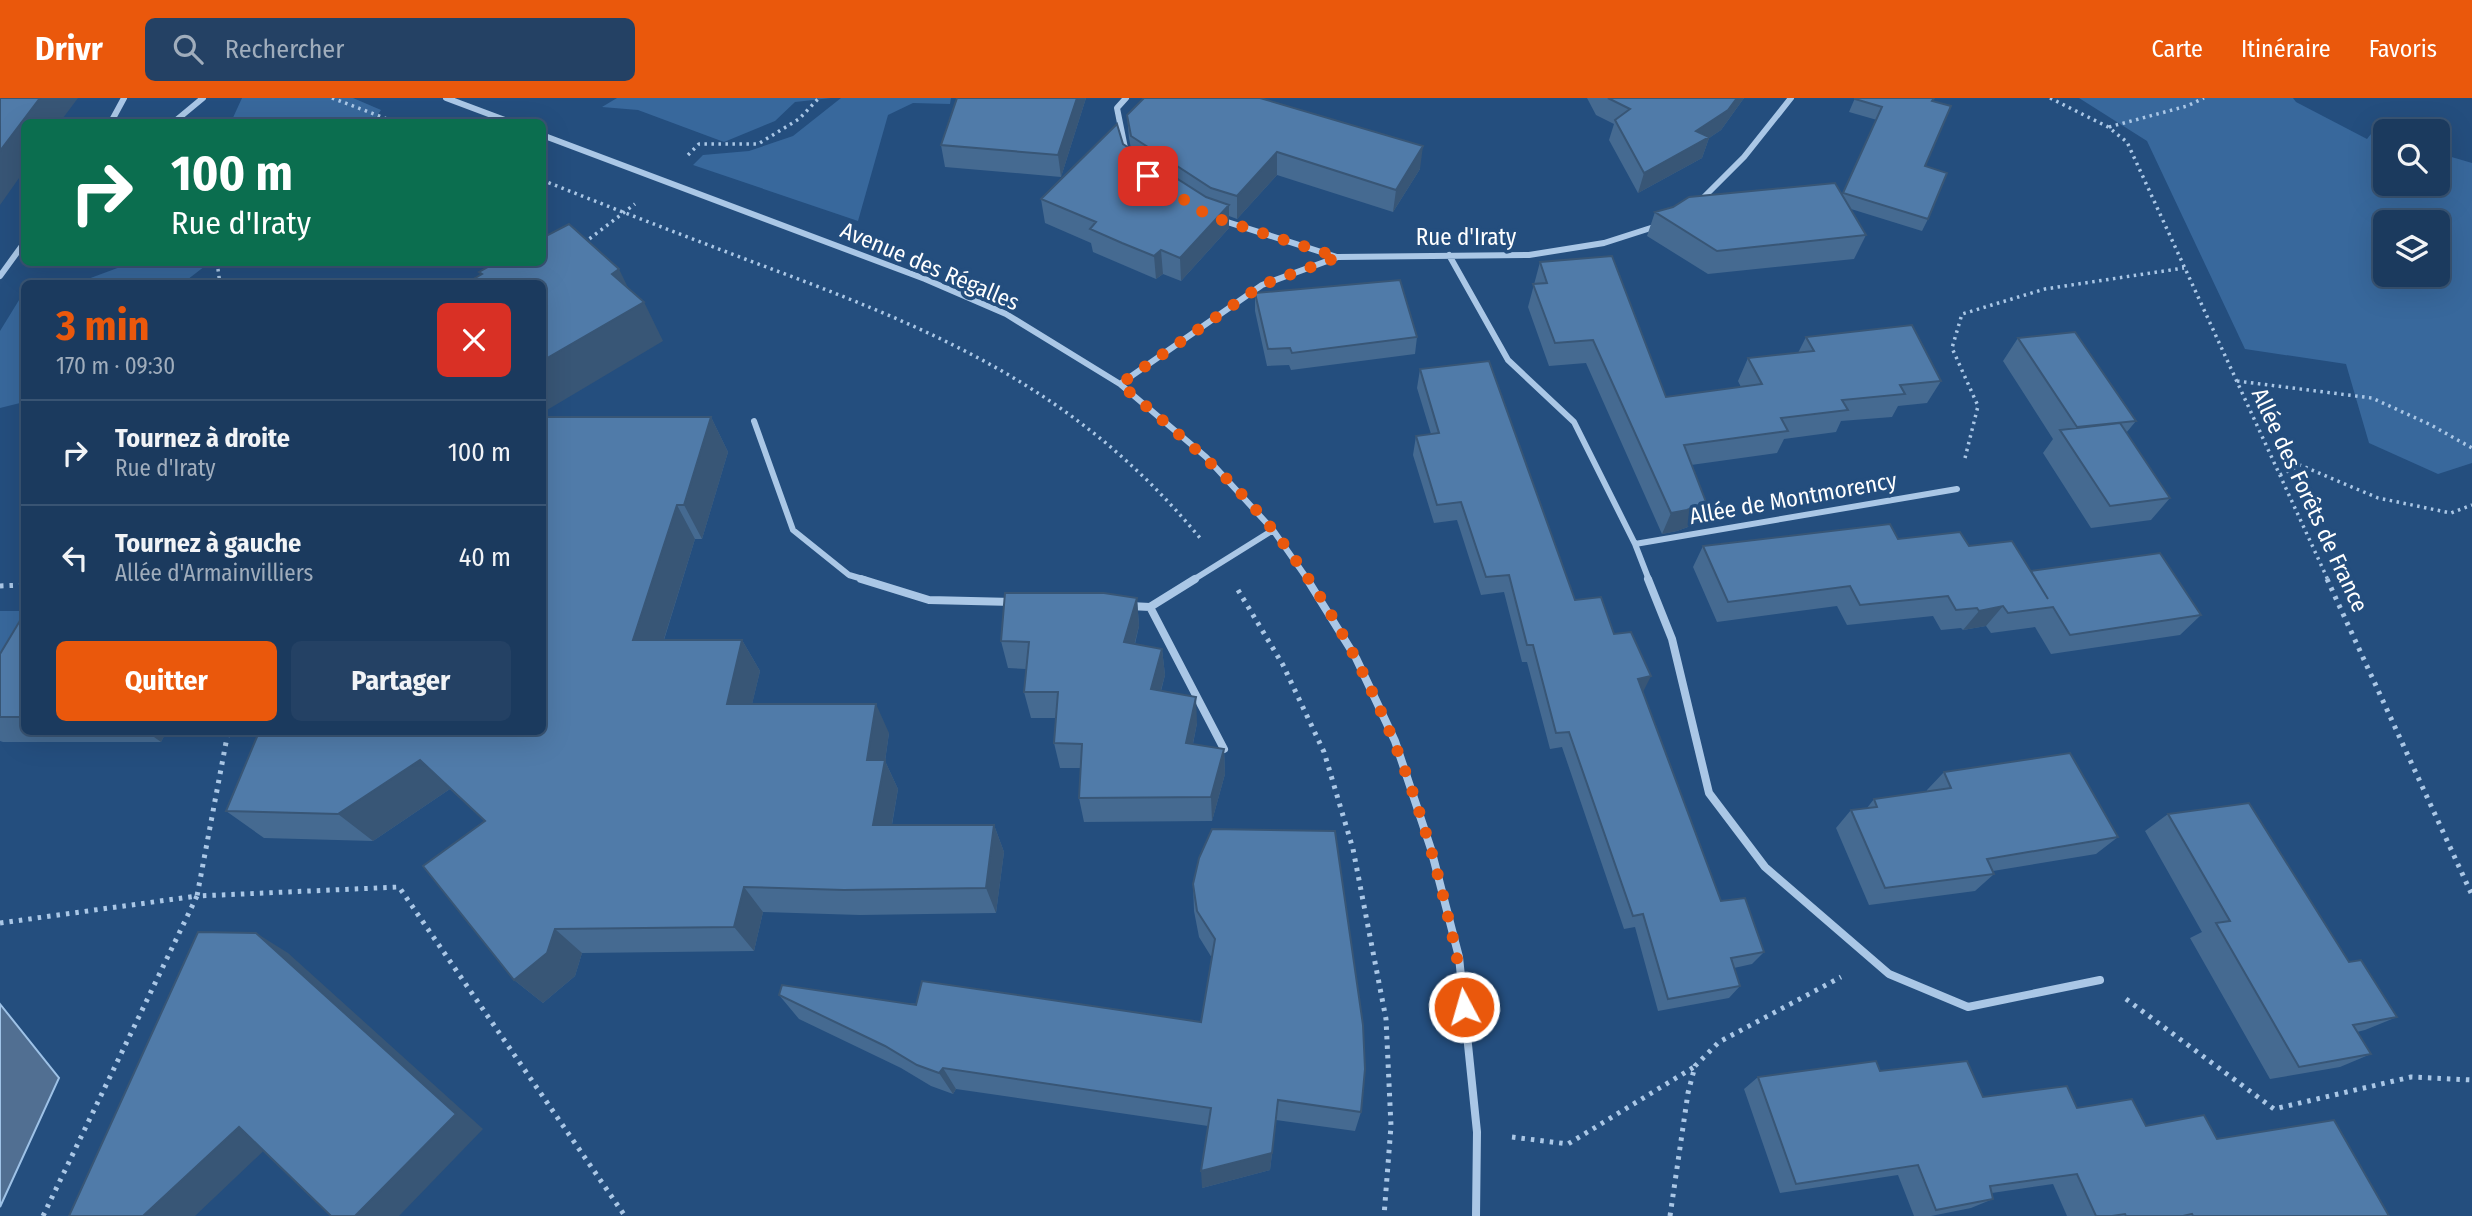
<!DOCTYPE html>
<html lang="fr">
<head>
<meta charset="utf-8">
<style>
	body { margin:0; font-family:"Fira Sans Condensed",sans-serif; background:#244164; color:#f1f3f6; height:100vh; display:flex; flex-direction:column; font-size:26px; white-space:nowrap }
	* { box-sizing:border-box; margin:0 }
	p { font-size:23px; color:#a0adbc }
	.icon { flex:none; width:38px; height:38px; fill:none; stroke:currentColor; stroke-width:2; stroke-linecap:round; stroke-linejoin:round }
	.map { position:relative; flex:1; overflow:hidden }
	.sheet { position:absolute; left:21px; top:182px; width:525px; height:455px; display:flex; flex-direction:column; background:#1b3a5e; border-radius:10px; box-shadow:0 7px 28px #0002,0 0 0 2px #395473 }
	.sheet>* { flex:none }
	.guide { position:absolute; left:21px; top:21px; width:525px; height:147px; border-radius:10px; box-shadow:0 7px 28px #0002,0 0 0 2px #395473; background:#0b6e4f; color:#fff; overflow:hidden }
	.tools { position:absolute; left:2373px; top:21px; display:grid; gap:14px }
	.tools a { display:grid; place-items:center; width:77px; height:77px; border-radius:10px; background:#1b3a5e; box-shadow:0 7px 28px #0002,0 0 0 2px #395473; font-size:35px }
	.pin { position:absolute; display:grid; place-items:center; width:60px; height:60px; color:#fff; margin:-30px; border-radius:14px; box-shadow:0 4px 10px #0006 }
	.me { position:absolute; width:77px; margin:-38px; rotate:354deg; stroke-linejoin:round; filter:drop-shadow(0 0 5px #0008) }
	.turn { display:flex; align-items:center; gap:24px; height:147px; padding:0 35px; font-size:32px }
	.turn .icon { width:91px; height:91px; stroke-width:2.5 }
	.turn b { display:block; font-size:49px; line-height:60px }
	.round { display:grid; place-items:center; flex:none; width:74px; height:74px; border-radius:10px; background:#244164 }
	.headline { display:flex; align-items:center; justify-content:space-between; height:119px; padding:0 35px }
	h1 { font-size:42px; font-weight:700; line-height:52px; color:#ea580c }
	.action { display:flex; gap:14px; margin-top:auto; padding:14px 35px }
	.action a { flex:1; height:80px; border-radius:10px; background:#ea580c; color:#fff; font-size:28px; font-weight:700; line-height:80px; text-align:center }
	.action a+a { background:#244164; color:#f1f3f6 }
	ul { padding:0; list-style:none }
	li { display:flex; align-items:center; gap:21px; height:105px; padding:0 35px; border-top:2px solid #395473 }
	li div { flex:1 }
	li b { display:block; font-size:26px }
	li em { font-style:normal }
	header { display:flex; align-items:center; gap:42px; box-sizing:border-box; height:98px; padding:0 35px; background:#ea580c; color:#fff }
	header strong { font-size:33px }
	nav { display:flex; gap:38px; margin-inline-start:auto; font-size:24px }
	.search { width:490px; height:63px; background:#244164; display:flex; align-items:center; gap:18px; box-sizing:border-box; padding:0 24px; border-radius:10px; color:#a0adbc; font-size:26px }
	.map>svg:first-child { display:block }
	.green { fill:#38689c; fill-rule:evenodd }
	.water { fill:#516f92; stroke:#9ec2e7; stroke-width:2 }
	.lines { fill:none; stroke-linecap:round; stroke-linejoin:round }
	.path-far1 { stroke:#aac7e6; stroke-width:3.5; stroke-dasharray:2.5 4.5; stroke-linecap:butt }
	.path { stroke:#aac7e6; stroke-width:5; stroke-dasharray:3.5 6; stroke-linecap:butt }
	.minor-far1 { stroke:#aac7e6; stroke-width:6 }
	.minor { stroke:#aac7e6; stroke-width:8 }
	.wall { fill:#456a91 }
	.shaded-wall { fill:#385676 }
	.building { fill:#507ba9; stroke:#385676; stroke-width:2 }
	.route { stroke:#ea580c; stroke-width:12; stroke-dasharray:0 21.6 }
	.labels { text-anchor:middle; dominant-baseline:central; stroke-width:7; stroke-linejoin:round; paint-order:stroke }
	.street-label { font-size:23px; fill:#fff; stroke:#244e7e }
</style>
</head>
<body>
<header>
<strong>Drivr</strong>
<div class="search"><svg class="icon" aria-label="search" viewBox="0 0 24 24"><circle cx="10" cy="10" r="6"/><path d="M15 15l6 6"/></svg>Rechercher</div>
<nav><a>Carte</a><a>Itinéraire</a><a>Favoris</a></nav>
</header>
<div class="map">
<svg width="2472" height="1118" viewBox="0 0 2472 1118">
	<rect width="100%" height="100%" fill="#244e7e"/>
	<path class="green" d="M242,0H353L381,12L373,24H231Z
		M617,0H831L795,4L775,23L724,44L638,12L602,9Z
		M841,0H951L950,6L913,5L888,17L858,123L693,67L703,57L749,53L793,38Z
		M2079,0H2293L2296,4L2367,41L2371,36L2385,40V86H2438V55L2472,65V365L2438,376L2369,345L2346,266L2245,251L2147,43ZM2385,124H2438V177H2385Z
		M131,165V164L209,165L183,185H77Z
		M24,194V304L0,310V233Z
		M0,513H24V600L0,639Z"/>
	<path class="water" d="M0,906L59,980L0,1109Z"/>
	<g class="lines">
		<path class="path-far1" d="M332,0L395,24
			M2050,0L2108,29L2127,44L2328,482
			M2109,29L2187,8L2204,0
			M688,57L699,46H758L799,21L819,0
			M542,82C609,109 677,135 745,161C927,229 1072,285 1200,440
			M584,145L635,106
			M217,164L220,186
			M131,167L145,164
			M2237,283L2372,300L2431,327L2472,350
			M1965,360L1978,308L1952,250L1962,216L2045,191L2184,170
			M2280,377L2300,367L2378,400L2451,415L2472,407"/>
		<path class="path" d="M2327,481L2472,797
			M0,488L24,487
			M1238,492L1283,567L1324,654L1353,751L1386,921L1391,1028L1384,1118
			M0,825L197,798L228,634
			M2126,901L2274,1011L2411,979L2472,982
			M1512,1039L1568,1046L1694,969
			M43,1118L197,798L399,789L625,1118
			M1670,1118L1688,995L1695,968L1719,944L1841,879"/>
		<path class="minor-far1" d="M446,0L510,24
			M1126,0L1117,10L1126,55
			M111,24L124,0
			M174,24L203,0
			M542,37L925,181L1006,216L1120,286L1206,359L1273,432L1308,482
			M1700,103L1744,59L1791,0
			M1221,122L1337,159
			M1449,157L1508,262L1574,324L1635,446L1649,482
			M0,178L24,145
			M1120,286L1262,187L1338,159L1529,157L1604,145L1657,128
			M754,323L793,432L849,477L866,482
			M1635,446L1957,391
			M1193,482L1273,432"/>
		<path class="minor" d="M861,481L929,502L1013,504
			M1195,481L1150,509L1224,651
			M1307,481L1356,560L1395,643L1431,751L1459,859L1477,1034L1476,1118
			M1648,481L1672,541L1709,695L1765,769L1889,876L1968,909L2100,882
			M1130,508L1150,509"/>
	</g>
	<path class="wall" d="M957,0H1086L1061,79L945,69L941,47Z
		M1587,0H1744L1721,32L1709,40L1702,60L1638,95L1609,42L1614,26L1596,17Z
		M1855,0L1932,3L1925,68L1928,121L1922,133L1851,111L1866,137L1854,161L1708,176L1647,138L1655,114L1842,97L1877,22L1849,14Z
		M1127,17L1420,71L1393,114L1277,77L1237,121L1229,118V130L1181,183L1163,176L1156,181L1093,154L1091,145L1045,125L1041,101L1123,46L1131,51L1129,40Z
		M1540,164L1666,299L1741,289L1738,283L1748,260L1798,255L1806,239L1941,283L1927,305L1898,308L1892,319L1841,323L1836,334L1784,341L1777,355L1691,367L1706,404L1696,426L1677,433L1662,436L1586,265L1549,268L1528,209Z
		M1255,195L1417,239L1415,256L1291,272L1289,267L1267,268L1255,213Z
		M2018,240L2136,323L2126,335L2170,400L2151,422L2091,430L2043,355L2053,341L2003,263Z
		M1420,271L1575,502L1614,536L1643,594L1721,803L1764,854L1752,866L1734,870L1740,888L1729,900L1658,913L1635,829L1624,831L1562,649L1550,651L1527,564H1522L1504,494L1481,497L1457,422L1434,425L1413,357L1416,338L1431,336L1417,290Z
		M711,319L728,354L702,441H695L664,542H742L760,573L752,606L889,635L885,663L898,691L892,727H994L1004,754L996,815L860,817L763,814L754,853L582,855L575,878L543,905L514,882L485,723L450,691L373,743L264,740L226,713Z
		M1898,441L2030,473L2201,517L2180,537L2051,556L2035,529L1991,535L1986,528L1963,532L1961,530L1941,532L1933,518L1847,527L1837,508L1717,524L1693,469L1703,448Z
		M1137,500L1139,528L1135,546L1162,551L1165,577L1161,593L1197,625L1193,646L1224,651L1225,676L1212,723L1084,724L1079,700L1081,670H1060L1054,645L1056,620H1031L1024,594L1026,571L1008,570L1001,543Z
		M24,516V634H166L161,644H3L0,643V556Z
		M1944,674L2118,739L2096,756L1993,773L1994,776L1975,793L1869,807L1836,730L1851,712L1867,710L1874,701L1927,694V692Z
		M2168,716L2349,864L2397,919L2365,932L2357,934L2371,956L2340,969L2270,981L2190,840L2202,834L2145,733Z
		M1193,786L1361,1014L1355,1033L1276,1022L1270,1072L1202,1090L1208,1028L956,991L953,996L931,988L901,970L799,921L779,897L1201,924L1212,860L1199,839L1194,813Z
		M1880,973L1983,999L2077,1010L2146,1028L2217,1041L2389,1118H2067L2053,1086L1992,1095L1993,1101L1971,1110L1931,1118H1914L1898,1077L1780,1095L1744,991L1758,979Z"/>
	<path class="shaded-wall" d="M40,0H78L60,24H24V73L0,107V53Z
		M1077,0H1086L1061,79L1058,57Z
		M1737,0H1744L1721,32L1709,40L1702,60L1638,95L1644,75Z
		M1423,48L1420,71L1393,114L1396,92Z
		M1277,54V77L1237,121V98Z
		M1229,107V130L1181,183L1180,160Z
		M1161,152L1163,176L1156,181L1154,158Z
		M619,171L637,208L644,204L663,243L542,315V263L612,176Z
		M711,319L728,354L702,441L684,407Z
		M1706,404L1696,426L1677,433L1662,436L1671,415Z
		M677,407L695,441L654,573L633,542Z
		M1137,500L1139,528L1128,571L1124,544Z
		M2003,508L1986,528L1963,532L1979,513Z
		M742,542L760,573L745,636L727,606Z
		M1162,551L1165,577L1154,617L1151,591Z
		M1651,578L1643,594L1638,581Z
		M1196,599L1197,625L1188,670L1186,645Z
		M876,606L889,635L885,663L898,691L887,754L873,727L867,662Z
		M147,634H166L161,644Z
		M1224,651L1225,676L1212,723L1211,699Z
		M420,662L450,691L373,743L338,716Z
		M994,727L1004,754L996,815L986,790Z
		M744,789L763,814L754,853L734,829Z
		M555,831L582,855L575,878L543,905L514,882Z
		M256,835L288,855L483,1031L399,1118H355Z
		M943,970L956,991L953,996L939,975Z
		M1278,1002L1270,1072L1202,1090L1201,1073Z
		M239,1029L274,1043L195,1118H143Z"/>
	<path class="building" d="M0,0H40L0,53Z
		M957,0H1077L1058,57L941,47Z
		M1144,0H1260L1423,48L1396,92L1277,54L1237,98L1211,90L1131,38L1127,17Z
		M1608,0H1737L1728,12L1696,33L1709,39L1644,75L1615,22L1630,11Z
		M1855,0H1934L1932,3L1951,8L1925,68L1947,75L1928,121L1843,95L1882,9L1855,1Z
		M1117,26L1123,46L1206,99L1229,107L1180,160L1161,152L1154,158L1122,145L1090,131L1096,124L1041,101Z
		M1835,85L1866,137L1717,153L1655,114L1673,109L1689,99Z
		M569,126L619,171L612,176L644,204L542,263V186H465L482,176L479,174L497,164H542V140Z
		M1612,158L1666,299L1762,286L1748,260L1814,253L1806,239L1912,227L1941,283L1900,287L1905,296L1842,302L1848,312L1781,320L1788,333L1684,347L1706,404L1687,412L1671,415L1593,242L1555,245L1533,186L1547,185L1540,164Z
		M1400,182L1417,239L1292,255L1290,250L1268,251L1255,195Z
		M2075,234L2136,323L2077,329L2018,240Z
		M1489,263L1575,502L1601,499L1614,536L1631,534L1651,578L1638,581L1721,803L1745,800L1764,854L1731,860L1740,888L1668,901L1643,816L1633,818L1569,634L1556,635L1533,547H1527L1509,477L1486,479L1461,404L1437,407L1416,338L1439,335L1420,271Z
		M542,319H711L684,407H677L633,542H742L727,606H876L867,662H885L873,727H994L986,790L844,792L744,789L734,829L555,831L547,855L514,882L423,768L485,723L420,662L338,716L226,713L259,634H542Z
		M2120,325L2170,400L2110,408L2060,332Z
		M1890,426L1898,441L1960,434L1969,448L2012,443L2048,501L2031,473L2160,455L2201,517L2070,537L2053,509L2008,515L2003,508L1979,513L1977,510L1956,512L1948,498L1860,507L1850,488L1728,504L1703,448Z
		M1005,495H1104L1137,500L1124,544L1162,551L1151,591L1196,599L1186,645L1224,651L1211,699L1079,700L1082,646L1054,645L1058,594H1024L1029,544L1001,543Z
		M24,516V619H0V556Z
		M2070,655L2118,739L1987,761L1994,776L1885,790L1851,712L1877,709L1874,701L1951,690L1944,674Z
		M2249,705L2349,864L2361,862L2397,919L2353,927L2371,956L2299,969L2216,825L2230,823L2168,716Z
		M1212,731L1335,733L1363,927L1365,971L1361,1014L1278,1002L1272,1055L1201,1073L1211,1010L943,970L939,975L917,967L885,948L779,897L782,887L916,907L922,883L1201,924L1215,841L1197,813L1193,786L1199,760Z
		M198,834L256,835L456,1016L355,1118H331L239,1029L143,1118H69Z
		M1876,963L1880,973L1967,963L1983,999L2067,988L2077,1010L2132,1001L2146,1028L2204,1017L2217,1041L2334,1022L2389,1118H2193L2192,1116L2183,1118H2126L2125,1116L2112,1118H2096L2077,1076L1990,1088L1993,1101L1936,1112L1918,1067L1796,1086L1758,979Z"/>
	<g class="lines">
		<path class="route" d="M1148,78L1209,118L1338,159L1262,187L1120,286C1174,332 1229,377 1273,432C1355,536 1407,658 1440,785C1450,827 1460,866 1464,909"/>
	</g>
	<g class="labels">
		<g class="street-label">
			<text x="1466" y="139">Rue d'Iraty</text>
			<text transform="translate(930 168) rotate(23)">Avenue des Régalles</text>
			<text transform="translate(1793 400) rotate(-10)">Allée de Montmorency</text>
			<text transform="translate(2310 402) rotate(65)">Allée des Forêts de France</text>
		</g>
	</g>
</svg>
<div class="tools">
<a><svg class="icon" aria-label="search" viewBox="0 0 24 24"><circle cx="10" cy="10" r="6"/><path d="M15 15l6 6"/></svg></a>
<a><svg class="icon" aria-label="layers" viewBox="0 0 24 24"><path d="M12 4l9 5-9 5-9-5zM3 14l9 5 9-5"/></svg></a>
</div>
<div class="pin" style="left:1148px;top:78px;background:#d93025"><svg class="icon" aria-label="arrive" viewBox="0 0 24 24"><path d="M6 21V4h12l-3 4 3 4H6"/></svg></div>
<svg class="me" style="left:1464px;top:909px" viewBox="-20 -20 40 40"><circle r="17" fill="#ea580c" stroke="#fff" stroke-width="3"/><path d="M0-11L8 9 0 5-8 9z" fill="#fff"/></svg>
<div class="guide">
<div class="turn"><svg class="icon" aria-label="right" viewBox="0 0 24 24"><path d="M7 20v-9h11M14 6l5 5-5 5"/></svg><div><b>100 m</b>Rue d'Iraty</div></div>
</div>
<section class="sheet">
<div class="headline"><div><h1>3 min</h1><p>170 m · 09:30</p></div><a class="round" style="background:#d93025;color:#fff"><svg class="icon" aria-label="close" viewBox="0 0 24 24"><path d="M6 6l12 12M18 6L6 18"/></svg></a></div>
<ul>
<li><svg class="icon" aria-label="right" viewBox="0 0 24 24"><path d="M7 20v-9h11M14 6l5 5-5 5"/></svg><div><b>Tournez à droite</b><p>Rue d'Iraty</p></div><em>100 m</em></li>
<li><svg class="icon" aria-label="left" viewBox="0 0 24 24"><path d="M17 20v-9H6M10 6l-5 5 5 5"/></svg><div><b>Tournez à gauche</b><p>Allée d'Armainvilliers</p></div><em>40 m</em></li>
</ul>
<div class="action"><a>Quitter</a><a>Partager</a></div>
</section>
</div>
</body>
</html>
